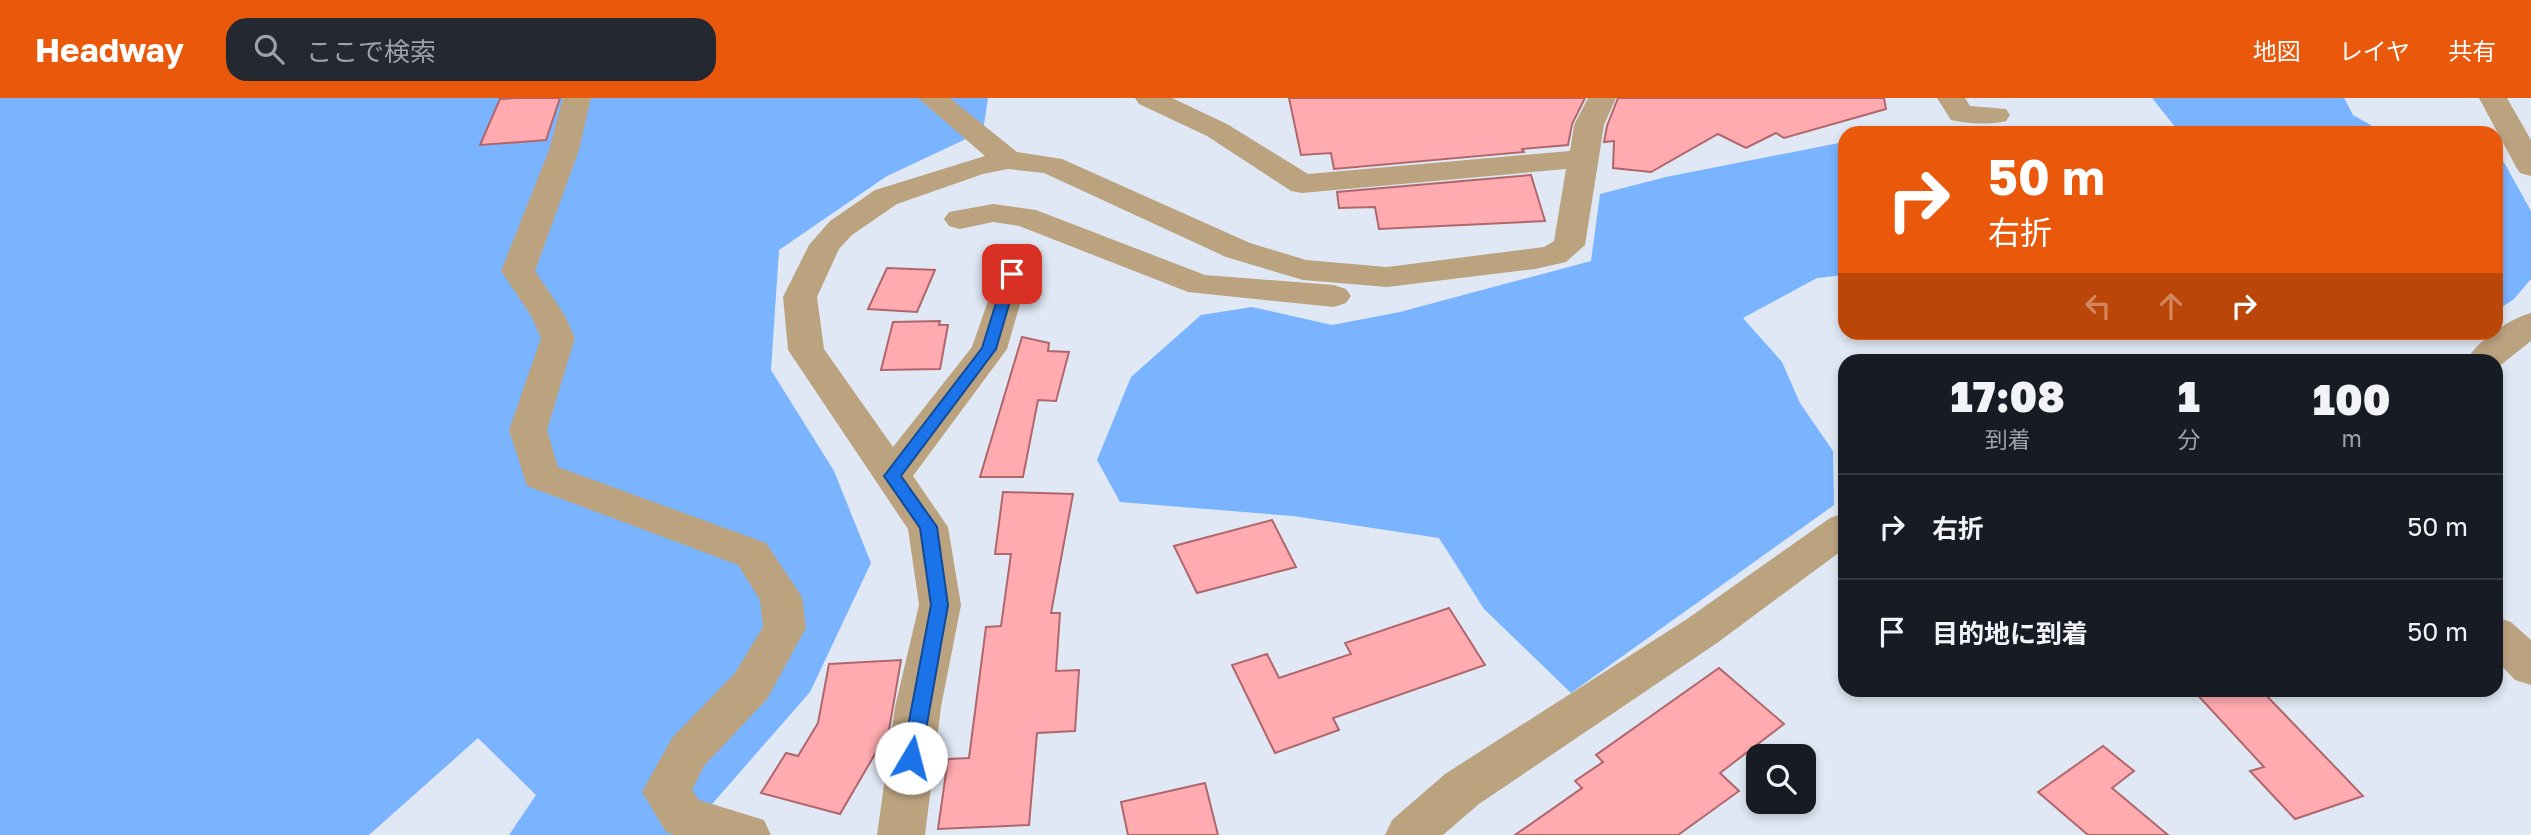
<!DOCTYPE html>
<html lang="ja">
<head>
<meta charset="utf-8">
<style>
	body { margin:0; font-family:"Golos Text","Noto Sans JP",sans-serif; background:#242831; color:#f1f3f6; height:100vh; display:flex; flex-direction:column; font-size:26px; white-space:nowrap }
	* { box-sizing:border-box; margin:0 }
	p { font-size:23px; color:#9ea1a6 }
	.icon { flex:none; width:38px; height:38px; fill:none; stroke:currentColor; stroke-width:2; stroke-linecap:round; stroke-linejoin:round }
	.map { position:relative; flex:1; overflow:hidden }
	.details { position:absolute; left:1838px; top:256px; width:665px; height:343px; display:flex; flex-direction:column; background:#171b24; border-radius:21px; box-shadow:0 4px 10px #0003 }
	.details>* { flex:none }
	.top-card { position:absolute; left:1838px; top:28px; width:665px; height:214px; border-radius:21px; box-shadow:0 4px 10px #0003; background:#ea580c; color:#fff; overflow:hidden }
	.tools { position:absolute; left:1746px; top:646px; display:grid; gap:14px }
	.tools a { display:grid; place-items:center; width:70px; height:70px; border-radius:14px; background:#171b24; box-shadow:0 4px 10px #0003; font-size:35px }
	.pin { position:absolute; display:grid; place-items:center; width:60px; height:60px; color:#fff; margin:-30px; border-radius:14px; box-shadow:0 4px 10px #0006 }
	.me { position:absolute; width:77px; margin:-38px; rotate:8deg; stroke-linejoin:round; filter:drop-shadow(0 0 5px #0008) }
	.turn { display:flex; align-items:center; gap:24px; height:147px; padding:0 35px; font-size:32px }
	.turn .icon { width:91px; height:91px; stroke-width:2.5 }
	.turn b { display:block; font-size:49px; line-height:60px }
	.lanes { display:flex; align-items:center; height:66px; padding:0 35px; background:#0003; justify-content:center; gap:35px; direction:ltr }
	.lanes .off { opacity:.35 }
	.eta { display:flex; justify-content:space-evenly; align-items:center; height:119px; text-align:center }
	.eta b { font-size:42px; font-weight:800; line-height:49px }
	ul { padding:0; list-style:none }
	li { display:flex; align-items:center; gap:21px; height:105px; padding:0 35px; border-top:2px solid #363941 }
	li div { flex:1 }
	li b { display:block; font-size:26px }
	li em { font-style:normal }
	header { display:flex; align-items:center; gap:42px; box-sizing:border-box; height:98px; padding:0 35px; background:#ea580c; color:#fff }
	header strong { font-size:33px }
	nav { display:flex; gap:38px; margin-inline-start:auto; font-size:24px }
	.search { width:490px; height:63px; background:#242831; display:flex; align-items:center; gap:18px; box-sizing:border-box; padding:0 24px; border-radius:21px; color:#9ea1a6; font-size:26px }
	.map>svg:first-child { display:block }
	.forest { fill:#7ab3fe }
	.building { fill:#ffabb0; stroke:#b0676c; stroke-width:2 }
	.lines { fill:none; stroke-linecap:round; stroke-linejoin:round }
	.minor { fill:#bca380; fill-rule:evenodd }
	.route { fill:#1a73e8; stroke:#114b97; stroke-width:2 }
</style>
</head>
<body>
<header>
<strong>Headway</strong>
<div class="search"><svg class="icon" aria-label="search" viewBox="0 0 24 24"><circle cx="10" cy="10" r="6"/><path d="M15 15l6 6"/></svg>ここで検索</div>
<nav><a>地図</a><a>レイヤ</a><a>共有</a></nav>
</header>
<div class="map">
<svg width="2531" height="737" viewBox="0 0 2531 737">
	<rect width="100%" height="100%" fill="#dfe8f4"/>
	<path class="forest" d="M0,0H988L983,33L887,78L779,152L771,272L834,373L871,465L810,594L685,737H509L536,697L478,640L369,737H0Z
		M2152,0H2344L2353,17L2385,35H2180Z
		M1844,44V177L1817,180L1743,220L1782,264L1800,305L1833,353L1834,407L1571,595L1484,511L1439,440L1293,418L1120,404L1097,362L1131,279L1201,217L1252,209L1332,227L1400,214L1591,163L1600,96L1666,79Z
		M2496,50L2531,113V181L2514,201L2496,213Z"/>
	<path class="building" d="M516,0H560L546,42L480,47L500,1Z
		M1289,0H1585L1572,26L1568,47L1522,51L1524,54L1334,71L1331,55L1301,57Z
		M1618,0H1884L1886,11L1784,40L1776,35L1746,50L1718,36L1651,74L1613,70L1614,43L1604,44L1607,28Z
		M1531,77L1545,123L1379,131L1375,109L1339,110L1337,94Z
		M887,170L935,172L917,214L868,211Z
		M940,223L939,227H948L940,271L881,272L893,224Z
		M1022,239L1049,245L1048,253L1069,254L1056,303L1038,302L1023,379H980Z
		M1003,394L1073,396L1051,515H1060L1056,573L1079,572L1075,633L1037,635L1029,727L938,731L948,661L969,660L986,529L1001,528L1011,456H995Z
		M1272,422L1296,469L1197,495L1174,448Z
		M1449,510L1485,567L1333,620L1339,632L1275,655L1232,567L1267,556L1279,580L1351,556L1345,545Z
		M901,562L889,632L840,716L761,695L786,655L798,658L818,625L829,566Z
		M1719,570L1784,626L1720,675L1739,693L1678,737H1515L1582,690L1575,683L1603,664L1596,657Z
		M2193,592H2261L2363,698L2295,721L2250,673L2264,669Z
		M2103,648L2134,673L2112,690L2168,737H2088L2038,694Z
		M1205,685L1218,737H1128L1121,704Z"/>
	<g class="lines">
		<path class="minor" d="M563,0H591L579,52L535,173L564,216L575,240L547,332L558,369L766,445L802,499L806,530L767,601L704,668L692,692L699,702L764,722L771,737H674L666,734L642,694L672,640L735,575L763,529L760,502L738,467L527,388L509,332L541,240L530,216L501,173L549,52Z
			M918,0H950L1017,54L1062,61L1250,145L1306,162L1387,169L1544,149L1554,143L1566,71L1302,95L1291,93L1207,38L1139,6L1135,0H1172L1227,26L1308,76L1570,53L1574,27L1588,0H1616L1604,27L1585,147L1566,164L1535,171L1387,189L1303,182L1226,159L1044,75L1008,71L983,76L897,106L852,137L839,151L817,199L824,251L893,349L972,249L1000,168L1012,165L1024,168L1029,175L1007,251L913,378L948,429L961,507L941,609L925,737H877L895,609L919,507L908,431L788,252L783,199L809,147L830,123L875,92L985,58Z
			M1937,0H1965L1970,8L2006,11L2010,17L2006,23C1989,27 1968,26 1951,22Z
			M2479,0H2507L2531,42V78L2520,75L2516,69Z
			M993,106L1036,112L1205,177L1334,187L1346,191L1351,198L1346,205L1334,209L1188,194L1019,128L993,124L960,131L949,128L944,121L949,114Z
			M2531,215V243L2497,270L2496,262H2467C2476,244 2510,220 2531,215Z
			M1844,415V451L1717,545L1479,706L1443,737H1385L1392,722L1445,676L1687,521L1830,420Z
			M2496,519L2511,524L2531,542V587L2515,582L2496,562Z"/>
	</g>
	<path class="route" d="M1012,171L1018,176L996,251L901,378L937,429L948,507L921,660L918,666H905L902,660L931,507L920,430L884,378L982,250L1005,176Z"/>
</svg>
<div class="tools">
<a><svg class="icon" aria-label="search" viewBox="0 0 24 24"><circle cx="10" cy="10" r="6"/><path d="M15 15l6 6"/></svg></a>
</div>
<div class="pin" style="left:1012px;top:176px;background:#d93025"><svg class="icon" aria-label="arrive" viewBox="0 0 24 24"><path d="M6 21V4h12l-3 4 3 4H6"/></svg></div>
<svg class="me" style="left:911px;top:660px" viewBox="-20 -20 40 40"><circle r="19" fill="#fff"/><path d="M0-13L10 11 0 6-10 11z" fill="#1a73e8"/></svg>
<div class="top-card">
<div class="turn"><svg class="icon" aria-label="right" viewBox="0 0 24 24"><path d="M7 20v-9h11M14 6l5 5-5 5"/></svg><div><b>50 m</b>右折</div></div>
<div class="lanes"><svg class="icon off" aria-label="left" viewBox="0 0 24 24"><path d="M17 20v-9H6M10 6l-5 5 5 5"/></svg><svg class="icon off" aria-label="ahead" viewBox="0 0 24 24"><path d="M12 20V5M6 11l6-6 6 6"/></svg><svg class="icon" aria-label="right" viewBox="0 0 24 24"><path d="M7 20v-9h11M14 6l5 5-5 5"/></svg></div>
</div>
<section class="details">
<div class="eta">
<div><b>17:08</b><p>到着</p></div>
<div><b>1</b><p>分</p></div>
<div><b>100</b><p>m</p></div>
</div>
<ul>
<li><svg class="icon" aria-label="right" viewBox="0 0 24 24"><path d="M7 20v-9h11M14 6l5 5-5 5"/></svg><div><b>右折</b></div><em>50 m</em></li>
<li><svg class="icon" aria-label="arrive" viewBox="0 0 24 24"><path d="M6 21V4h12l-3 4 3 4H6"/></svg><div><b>目的地に到着</b></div><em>50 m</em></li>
</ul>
</section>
</div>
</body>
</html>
